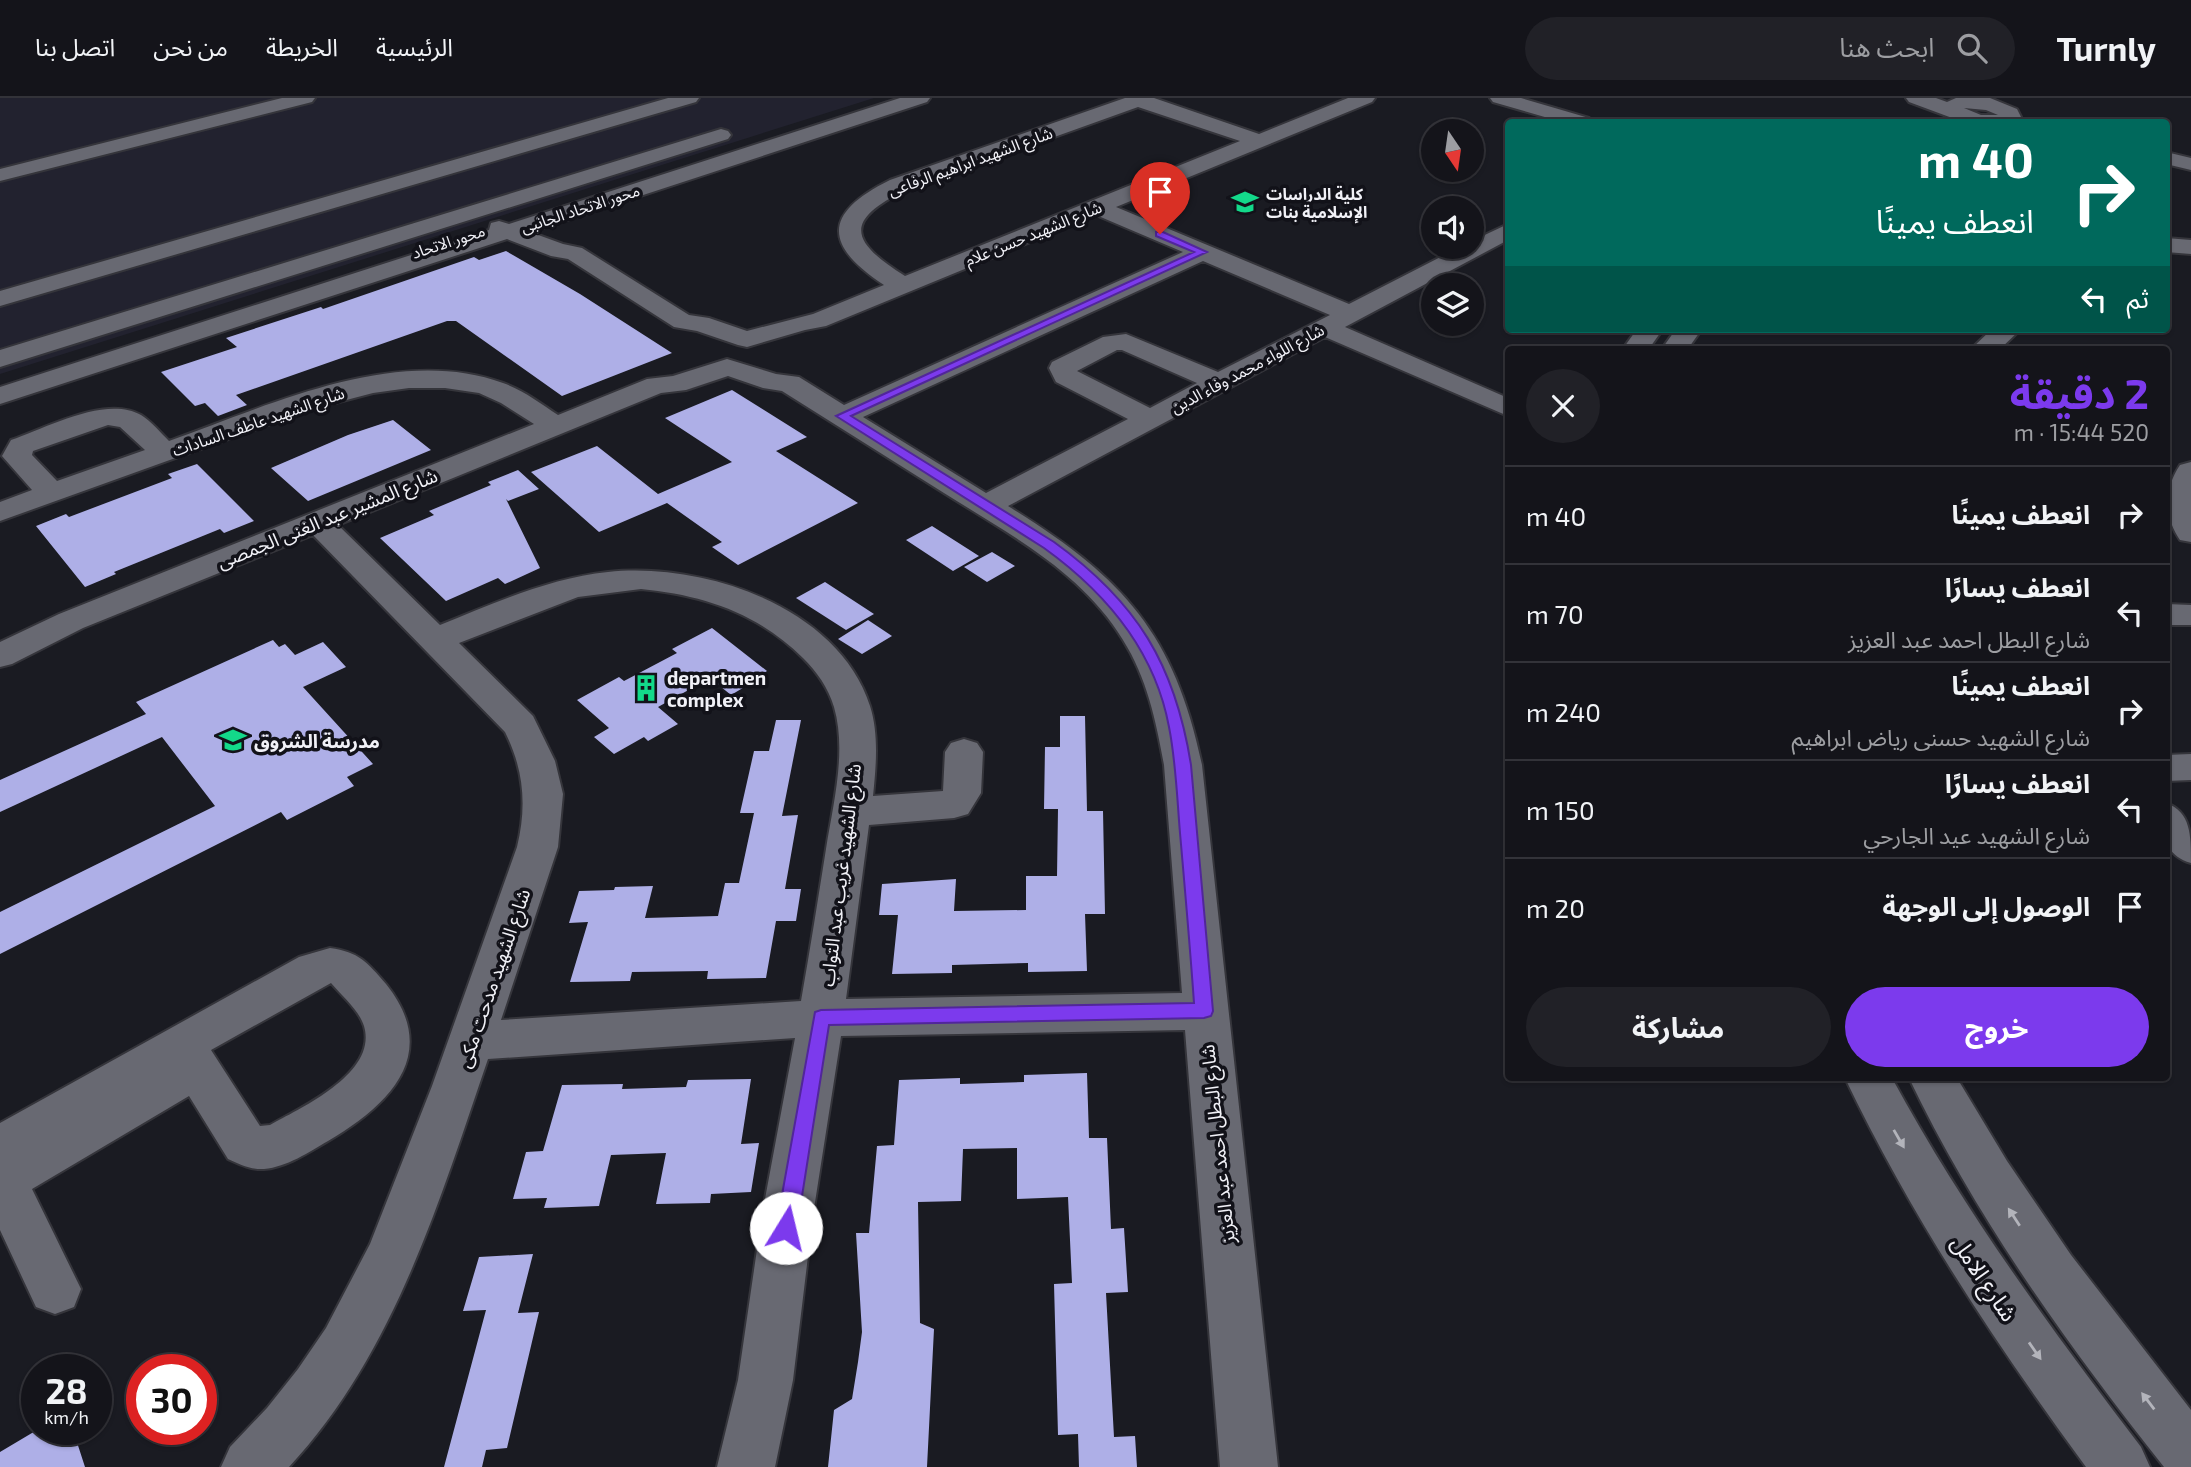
<!DOCTYPE html>
<html lang="ar">
<head>
<meta charset="utf-8">
<style>
	body { margin:0; font-family:"Exo 2","Noto Sans Arabic",sans-serif; background:#212127; color:#f1f3f6; direction:rtl; height:100vh; display:flex; flex-direction:column; font-size:26px; white-space:nowrap }
	* { box-sizing:border-box; margin:0 }
	p { font-size:23px; color:#9d9ea2 }
	.icon { flex:none; width:38px; height:38px; fill:none; stroke:currentColor; stroke-width:2; stroke-linecap:round; stroke-linejoin:round }
	.map { position:relative; flex:1; overflow:hidden; direction:ltr }
	.sheet { position:absolute; left:1505px; top:248px; width:665px; height:735px; display:flex; flex-direction:column; background:#14141a; border-radius:7px; box-shadow:0 2px 5px #0004,0 0 0 2px #333339; direction:rtl }
	.sheet>* { flex:none }
	.hud { position:absolute; left:1505px; top:21px; width:665px; height:214px; border-radius:7px; box-shadow:0 2px 5px #0004,0 0 0 2px #333339; direction:rtl; background:#00695c; color:#fff; overflow:hidden }
	.needle { width:46px; rotate:167deg }
	.tools { position:absolute; left:1421px; top:21px; display:grid; gap:14px }
	.tools a { display:grid; place-items:center; width:63px; height:63px; border-radius:50%; background:#14141a; box-shadow:0 2px 5px #0004,0 0 0 2px #333339; font-size:35px }
	.speed { position:absolute; left:21px; top:1256px; display:flex; gap:14px; font-size:35px; font-weight:700; text-align:center }
	.speed>* { display:grid; place-content:center; width:91px; height:91px; border-radius:50%; background:#14141a; box-shadow:0 2px 5px #0004,0 0 0 2px #333339; line-height:1 }
	.speed small { font-size:18px; font-weight:400 }
	.speed .limit { border:10px solid #d22; background:#fff; color:#111 }
	.pin { position:absolute; display:grid; place-items:center; width:60px; height:60px; color:#fff; margin:-72px -30px; border-radius:50% 50% 50% 0; rotate:-45deg; box-shadow:0 0 7px #0007 }
	.pin .icon { rotate:45deg }
	.me { position:absolute; width:77px; margin:-38px; rotate:9deg; stroke-linejoin:round; filter:drop-shadow(0 0 5px #0008) }
	.turn { display:flex; align-items:center; gap:24px; height:147px; padding:0 21px; font-size:32px }
	.turn .icon { width:91px; height:91px; stroke-width:2.5 }
	.turn b { display:block; font-size:49px; line-height:60px }
	.then { display:flex; align-items:center; height:66px; padding:0 21px; background:#0003; gap:14px; font-size:26px }
	.round { display:grid; place-items:center; flex:none; width:74px; height:74px; border-radius:37px; background:#212127 }
	.headline { display:flex; align-items:center; justify-content:space-between; height:119px; padding:0 21px }
	h1 { font-size:42px; font-weight:700; line-height:52px; color:#7c3aed }
	.button { display:flex; gap:14px; margin-top:auto; padding:14px 21px }
	.button a { flex:1; height:80px; border-radius:42px; background:#7c3aed; color:#fff; font-size:28px; font-weight:700; line-height:80px; text-align:center }
	.button a+a { background:#212127; color:#f1f3f6 }
	ul { padding:0; list-style:none }
	li { display:flex; align-items:center; gap:21px; height:98px; padding:0 21px; border-top:2px solid #333339 }
	li div { flex:1 }
	li b { display:block; font-size:26px }
	li em { font-style:normal }
	header { display:flex; align-items:center; gap:42px; box-sizing:border-box; height:98px; padding:0 35px; background:#14141a; border-bottom:2px solid #333339 }
	header strong { font-size:33px }
	nav { display:flex; gap:38px; margin-inline-start:auto; font-size:24px }
	.search { width:490px; height:63px; background:#212127; display:flex; align-items:center; gap:18px; box-sizing:border-box; padding:0 24px; border-radius:38px; color:#9d9ea2; font-size:26px }
	.map>svg:first-child { display:block }
	.built { fill:#22222f }
	.building { fill:#aeafe7 }
	.lines { fill:none; stroke-linecap:round; stroke-linejoin:round }
	.minor-casing { stroke:#35353b; stroke-width:4 }
	.minor { fill:#686972; fill-rule:evenodd }
	.oneway { fill:#b3b4bb }
	.route { fill:#7c3aed; stroke:#51269a; stroke-width:2 }
	.labels { text-anchor:middle; dominant-baseline:central; stroke-width:7; stroke-linejoin:round; paint-order:stroke }
	.far-street-label { font-size:16px; fill:#f1f1f7; stroke:#121219 }
	.far-poi-label { font-size:16px; font-weight:bold; fill:#f1f1f7; stroke:#121219; text-anchor:start }
	.street-label { font-size:19px; fill:#f1f1f7; stroke:#121219 }
	.poi-label { font-size:19px; font-weight:bold; fill:#f1f1f7; stroke:#121219; text-anchor:start }
	.near-street-label { font-size:23px; fill:#f1f1f7; stroke:#121219 }
</style>
</head>
<body>
<header>
<strong>Turnly</strong>
<div class="search"><svg class="icon" aria-label="search" viewBox="0 0 24 24"><circle cx="10" cy="10" r="6"/><path d="M15 15l6 6"/></svg>ابحث هنا</div>
<nav><a>الرئيسية</a><a>الخريطة</a><a>من نحن</a><a>اتصل بنا</a></nav>
</header>
<div class="map">
<svg width="2191" height="1369" viewBox="0 0 2191 1369">
	<rect width="100%" height="100%" fill="#1a1b22"/>
	<path class="built" d="M0,0H874L0,276Z"/>
	<path class="building" d="M506,153L580,196L672,255L562,298L456,223H447L236,297L247,307L218,318L205,305L195,308L161,274L237,249L226,240L321,209L323,211L474,159L479,162Z
		M732,292L807,339L776,353L858,405L738,467L712,449L722,444L667,405L599,434L531,374L597,348L658,396L732,364L665,320Z
		M393,322L431,352L308,403L271,370L348,337Z
		M197,366L254,423L224,435L220,431L114,474L116,476L85,489L36,428L66,416L69,419L172,380L168,376Z
		M518,372L539,391L508,403L506,401L540,470L505,486L498,480L446,503L380,440L434,417L429,413L491,387L488,384Z
		M932,428L979,458L953,473L906,442Z
		M992,454L1015,468L987,484L964,469Z
		M825,484L874,516L846,532L796,500Z
		M868,522L892,538L862,556L838,541Z
		M712,530L767,573L756,580L758,581L731,597L710,580L658,609L678,626L648,643L644,639L614,656L594,639L609,630L577,602L619,579L624,583L677,555L672,551Z
		M273,542L279,549L285,546L295,557L323,544L346,569L303,589L373,666L347,679L354,688L287,722L281,714L0,856V814L215,708L162,639L0,714V682L146,616L136,604Z
		M1060,618H1085L1087,713H1103L1105,816H1085L1087,873L1028,874V865L952,867V875L892,876L898,817H879L882,786L956,781L954,813L1026,812V778H1057L1058,711H1044L1045,649H1060Z
		M776,622H801L782,718L798,717L785,791H801L796,823H776L766,880L707,881L708,873L632,874L630,883L570,884L588,824L569,825L579,793L614,792L615,789L653,788L645,820L718,818L725,785H739L754,715H740L754,653H769Z
		M1087,975L1089,1040H1107L1111,1131L1124,1130L1128,1194L1106,1195L1114,1339L1135,1338L1137,1369H1079L1078,1336L1058,1337L1054,1186L1072,1185L1068,1099L1017,1101V1050L963,1051L961,1103L918,1104L920,1225L934,1231L927,1369H828L834,1312L852,1301L858,1264L862,1234L856,1135H869L877,1048L894,1047L899,982L960,980V986L1024,984V977Z
		M751,981L741,1046L759,1045L751,1094L711,1096L710,1105L656,1106L666,1055L611,1057L599,1108L544,1110L547,1100L513,1101L526,1054L543,1053L562,987L623,986L622,991L686,989L688,982Z
		M533,1156L518,1215L539,1214L507,1350L486,1352L482,1369H444L486,1212L463,1213L479,1159Z
		M37,1332H73L85,1369H0V1354Z"/>
	<g class="lines">
		<defs>
			<path id="minor" d="M282,0H315L312,4L0,83V71Z
				M668,0H699L696,4L0,208V193Z
				M900,0H930L927,4L530,134L563,146L582,150L689,217L709,220L747,233L813,216L884,187C823,147 823,115 890,82L1125,0H1154L1259,36L1348,0H1375L1372,4L1116,109L1349,206L1460,149H1472V143L1508,126V142L1345,229L1508,300V318L1325,239L1008,408C1121,478 1174,533 1202,667L1278,1369H1220L1185,932L841,938L813,1117L793,1282L775,1369H717L738,1282L762,1117L795,940L488,961C439,1104 394,1256 289,1369H221L230,1349L267,1310L298,1271L326,1230L370,1146L432,988L517,749C527,708 524,672 505,634L313,437L83,530L12,566L0,569V544L59,516L534,326L501,305L479,295L445,290H409L373,295L312,311L0,423V404L32,392L2,358L11,342C46,330 106,297 141,317C152,324 160,334 169,343C268,308 396,246 503,285C523,292 540,305 558,317L647,281L673,278L727,261L776,276L799,279L844,307L1183,154L1096,117L826,228L805,232L747,249L738,247L697,233L674,229L568,161L551,158L507,141L0,306V289L489,132L491,125L499,123L509,126ZM1138,9L1240,43L905,178C851,144 842,123 906,92ZM1203,163L1330,217L1218,274L1126,236L1103,239L1052,264L1049,270L1056,284L1128,321L986,395L863,319ZM1117,252H1122L1197,285L1150,310L1077,273ZM728,278L763,290L782,293C836,327 890,361 944,395C1009,436 1082,474 1123,542C1147,580 1156,623 1164,667L1182,895L846,901L869,727L954,720L968,716L981,695L983,654L977,645L964,641L951,645L945,654L943,693L873,698C876,669 879,636 870,608C838,508 703,464 608,474C550,480 494,505 440,527L338,427L661,295L686,292ZM108,327L120,329L145,352L57,383L32,357L33,353ZM641,491C703,497 758,515 803,560C817,574 828,589 834,609C847,654 833,706 826,751C818,801 810,852 801,903L501,922L558,749L563,696L555,663L533,618L459,545L578,499Z
				M1490,0H1521L1589,20L1592,24H1562L1493,4Z
				M1906,0H1936L1947,4L1956,0H1990L2017,11L2021,19L2015,24H1963L1909,4ZM1964,10L1986,12L1998,17H1981Z
				M721,31L728,33L731,37L728,41L0,269V252Z
				M2166,54L2191,60V72L2166,66Z
				M2166,140L2191,142V156L2166,154Z
				M1637,231H1663L1648,252H1622Z
				M1676,231H1702L1687,252H1661Z
				M1992,231H2021L1999,252H1970Z
				M2191,364V444L2180,442C2163,417 2164,391 2180,367Z
				M2166,506L2191,507V527H2166Z
				M2191,656V682L2166,683V657Z
				M2166,705C2191,714 2191,737 2191,765C2159,755 2166,733 2166,705Z
				M330,850C359,854 367,864 386,886C442,956 389,1007 328,1043C309,1054 287,1069 264,1071C251,1072 239,1066 228,1061L189,998L32,1091L81,1191L74,1209L55,1216L36,1209L0,1132V1025L299,859ZM331,885C342,898 359,912 364,928C378,975 302,1009 270,1027L260,1028L211,952Z
				M1845,980H1892C1963,1111 2051,1231 2141,1349L2150,1369H2086C1995,1245 1911,1118 1845,980Z
				M1909,980H1957L2007,1063L2071,1157L2191,1312V1369H2164C2068,1248 1976,1120 1909,980Z"/>
		</defs>
		<use href="#minor" class="minor-casing"/>
		<use href="#minor" class="minor"/>
	</g>
	<defs><path id="oneway-solid" d="M-6-.8H1V-3.2L6.5 0L1 3.2V.8H-6Z" transform="scale(1.75)"/></defs>
	<g class="oneway">
		<use href="#oneway-solid" transform="translate(1899 1041) rotate(60)"/>
		<use href="#oneway-solid" transform="translate(2014 1119) rotate(-123)"/>
		<use href="#oneway-solid" transform="translate(2035 1253) rotate(55)"/>
		<use href="#oneway-solid" transform="translate(2148 1303) rotate(-127)"/>
	</g>
	<path class="route" d="M1156,134H1163L1207,154L851,318L1054,444C1137,504 1175,566 1191,667L1213,913L1211,918L1204,920L829,927L797,1130L794,1137L786,1140L779,1137L776,1130L815,914L821,912L1194,905C1190,848 1185,792 1180,735C1177,700 1176,664 1169,629C1155,553 1105,494 1044,450L836,318L1194,154L1156,138Z"/>
	<defs>
		<symbol id="university-bare" viewBox="-9 -9 18 18"><path d="M0-5L7-2L0 1L-7-2ZM-4 1L0 2.5L4 1V4Q0 6-4 4Z" fill="#13d98a" stroke="#121219" stroke-width="2.5" paint-order="stroke"/></symbol>
		<symbol id="building-bare" viewBox="-9 -9 18 18"><path d="M-4-6H4V6H1V3H-1V6H-4ZM-2.5-4.3h1.7v1.8h-1.7ZM.8-4.3h1.7v1.8H.8ZM-2.5-1h1.7V.8h-1.7ZM.8-1h1.7V.8H.8Z" fill="#13d98a" stroke="#121219" stroke-width="2.5" paint-order="stroke"/></symbol>
		<symbol id="school-bare" viewBox="-9 -9 18 18"><path d="M0-5L7-2L0 1L-7-2ZM-4 1L0 2.5L4 1V4Q0 6-4 4Z" fill="#13d98a" stroke="#121219" stroke-width="2.5" paint-order="stroke"/></symbol>
	</defs>
	<g fill-rule="evenodd">
		<use href="#university-bare" x="1226" y="85" width="38" height="38"/>
		<use href="#building-bare" x="627" y="571" width="38" height="38"/>
		<use href="#school-bare" x="214" y="623" width="38" height="38"/>
	</g>
	<g class="labels">
		<g class="far-street-label">
			<text transform="translate(970 63) rotate(-20)">شارع الشهيد ابراهيم الرفاعى</text>
			<text transform="translate(580 110) rotate(-18)">محور الاتحاد الجانبى</text>
			<text transform="translate(1033 135) rotate(-22)">شارع الشهيد حسن علام</text>
			<text transform="translate(448 143) rotate(-18)">محور الاتحاد</text>
			<text transform="translate(1247 270) rotate(-28)">شارع اللواء محمد وفاء الدين</text>
			<text transform="translate(258 323) rotate(-19)">شارع الشهيد عاطف السادات</text>
		</g>
		<g class="far-poi-label">
			<text x="1266" y="95">كلية الدراسات<tspan x="1266" dy="18">الإسلامية بنات</tspan></text>
		</g>
		<g class="street-label">
			<text transform="translate(327 420) rotate(-22)">شارع المشير عبد الغنى الجمصى</text>
			<text transform="translate(840 777) rotate(-83)">شارع الشهيد غريب عبد التواب</text>
			<text transform="translate(493 880) rotate(-71)">شارع الشهيد مدحت مكى</text>
			<text transform="translate(1217 1046) rotate(-96)">شارع البطل احمد عبد العزيز</text>
		</g>
		<g class="poi-label">
			<text x="667" y="579">departmen<tspan x="667" dy="22">complex</tspan></text>
			<text x="254" y="642">مدرسة الشروق</text>
		</g>
		<g class="near-street-label">
			<text transform="translate(1985 1180) rotate(56)">شارع الامل</text>
		</g>
	</g>
</svg>
<div class="tools">
<a><svg class="needle" viewBox="-14 -14 28 28"><path d="M0-13l5 13h-10z" fill="#e53935"/><path d="M0 13l5-13h-10z" fill="#9d9ea2"/></svg></a>
<a><svg class="icon" aria-label="sound" viewBox="0 0 24 24"><path d="M4 9h4l5-4v14l-5-4H4zM17 9q2 3 0 6"/></svg></a>
<a><svg class="icon" aria-label="layers" viewBox="0 0 24 24"><path d="M12 4l9 5-9 5-9-5zM3 14l9 5 9-5"/></svg></a>
</div>
<div class="speed"><div>28<small>km/h</small></div><div class="limit">30</div></div>
<div class="pin" style="left:1160px;top:136px;background:#d93025"><svg class="icon" aria-label="arrive" viewBox="0 0 24 24"><path d="M6 21V4h12l-3 4 3 4H6"/></svg></div>
<svg class="me" style="left:786px;top:1130px" viewBox="-20 -20 40 40"><circle r="19" fill="#fff"/><path d="M0-13L10 11 0 6-10 11z" fill="#7c3aed"/></svg>
<div class="hud">
<div class="turn"><svg class="icon" aria-label="right" viewBox="0 0 24 24"><path d="M7 20v-9h11M14 6l5 5-5 5"/></svg><div><b>40 m</b>انعطف يمينًا</div></div>
<div class="then">ثم<svg class="icon" aria-label="left" viewBox="0 0 24 24"><path d="M17 20v-9H6M10 6l-5 5 5 5"/></svg></div>
</div>
<section class="sheet">
<div class="headline"><div><h1>2 دقيقة</h1><p>520 m · 15:44</p></div><a class="round"><svg class="icon" aria-label="close" viewBox="0 0 24 24"><path d="M6 6l12 12M18 6L6 18"/></svg></a></div>
<ul>
<li><svg class="icon" aria-label="right" viewBox="0 0 24 24"><path d="M7 20v-9h11M14 6l5 5-5 5"/></svg><div><b>انعطف يمينًا</b></div><em>40 m</em></li>
<li><svg class="icon" aria-label="left" viewBox="0 0 24 24"><path d="M17 20v-9H6M10 6l-5 5 5 5"/></svg><div><b>انعطف يسارًا</b><p>شارع البطل احمد عبد العزيز</p></div><em>70 m</em></li>
<li><svg class="icon" aria-label="right" viewBox="0 0 24 24"><path d="M7 20v-9h11M14 6l5 5-5 5"/></svg><div><b>انعطف يمينًا</b><p>شارع الشهيد حسنى رياض ابراهيم</p></div><em>240 m</em></li>
<li><svg class="icon" aria-label="left" viewBox="0 0 24 24"><path d="M17 20v-9H6M10 6l-5 5 5 5"/></svg><div><b>انعطف يسارًا</b><p>شارع الشهيد عيد الجارحي</p></div><em>150 m</em></li>
<li><svg class="icon" aria-label="arrive" viewBox="0 0 24 24"><path d="M6 21V4h12l-3 4 3 4H6"/></svg><div><b>الوصول إلى الوجهة</b></div><em>20 m</em></li>
</ul>
<div class="button"><a>خروج</a><a>مشاركة</a></div>
</section>
</div>
</body>
</html>
